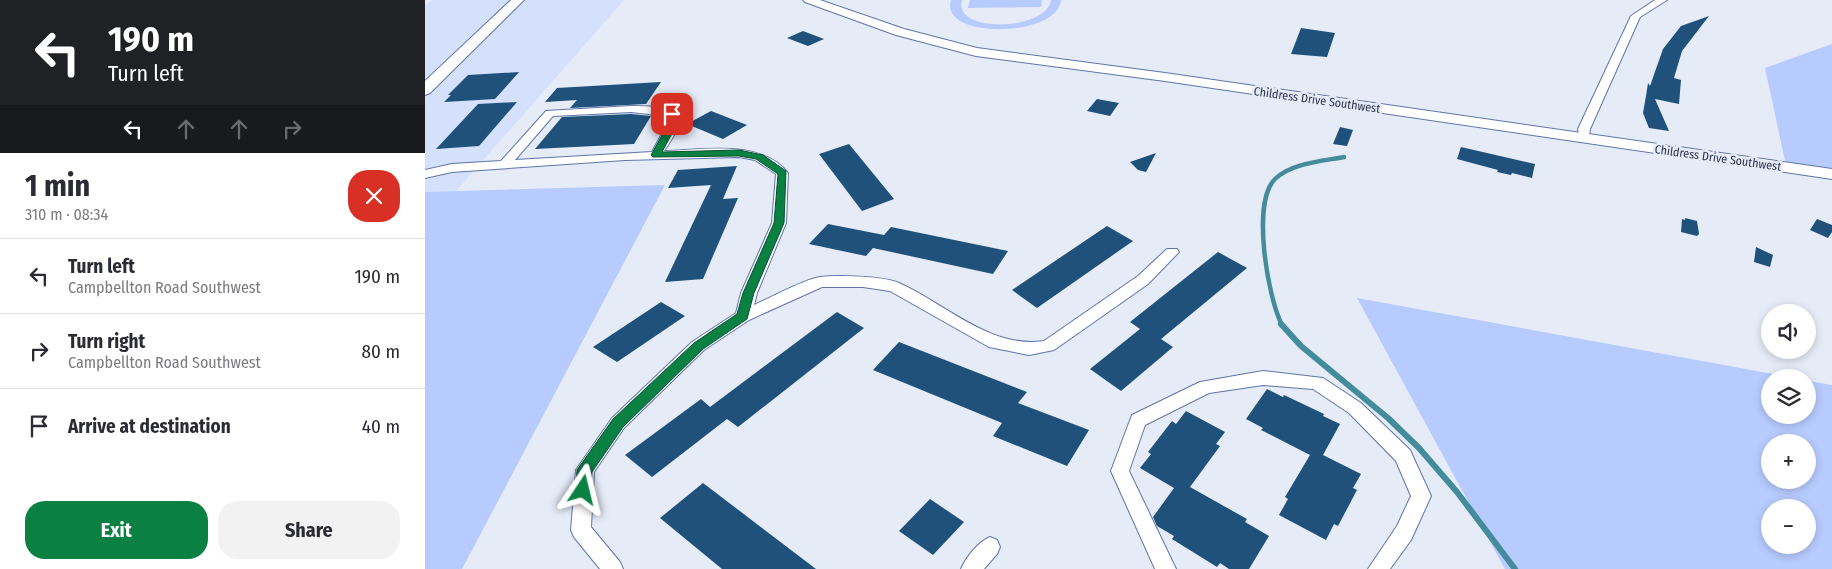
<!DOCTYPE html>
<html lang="en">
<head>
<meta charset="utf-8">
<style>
	body { margin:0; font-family:"Fira Sans Condensed",sans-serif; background:#f2f2f3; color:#2b2b33; height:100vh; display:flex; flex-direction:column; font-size:19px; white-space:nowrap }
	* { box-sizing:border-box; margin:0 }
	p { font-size:16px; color:#7c7c81 }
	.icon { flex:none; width:28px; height:28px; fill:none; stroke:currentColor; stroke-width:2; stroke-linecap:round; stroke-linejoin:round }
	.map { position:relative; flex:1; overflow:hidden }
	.details { display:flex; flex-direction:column; background:#fff; width:425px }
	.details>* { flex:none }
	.banner { background:#202124; color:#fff; overflow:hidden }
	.tools { position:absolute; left:1336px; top:304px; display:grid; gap:10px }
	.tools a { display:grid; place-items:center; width:55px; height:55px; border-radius:50%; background:#fff; box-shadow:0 2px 8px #0003; font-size:25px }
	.pin { position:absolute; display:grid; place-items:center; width:42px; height:42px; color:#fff; margin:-21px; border-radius:10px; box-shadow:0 2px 8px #0006 }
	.me { position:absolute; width:55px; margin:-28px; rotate:10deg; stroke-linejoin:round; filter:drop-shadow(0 0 4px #0008) }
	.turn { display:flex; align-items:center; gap:18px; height:105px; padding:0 25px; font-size:22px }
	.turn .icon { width:65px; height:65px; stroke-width:2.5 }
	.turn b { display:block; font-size:35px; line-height:42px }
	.lanes { display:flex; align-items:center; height:48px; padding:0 25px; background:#0003; justify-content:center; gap:25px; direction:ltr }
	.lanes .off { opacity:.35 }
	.round { display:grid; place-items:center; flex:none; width:52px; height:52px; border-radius:20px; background:#f2f2f3 }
	.headline { display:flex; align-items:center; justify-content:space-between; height:85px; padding:0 25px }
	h1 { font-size:30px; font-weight:700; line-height:38px }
	.primary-button { display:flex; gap:10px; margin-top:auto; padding:10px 25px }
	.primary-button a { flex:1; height:58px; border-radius:20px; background:#0b8043; color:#fff; font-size:20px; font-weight:700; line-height:58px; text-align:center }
	.primary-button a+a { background:#f2f2f3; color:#2b2b33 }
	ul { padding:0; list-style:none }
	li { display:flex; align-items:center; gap:15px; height:75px; padding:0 25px; border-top:1px solid #e1e1e2 }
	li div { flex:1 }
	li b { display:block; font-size:19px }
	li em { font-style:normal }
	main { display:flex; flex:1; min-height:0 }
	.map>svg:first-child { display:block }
	.built { fill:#d5e0fc }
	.green { fill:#b7cbfe; fill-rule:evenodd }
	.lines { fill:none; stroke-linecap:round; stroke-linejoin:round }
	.stream-far1 { stroke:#448b9b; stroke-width:4.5 }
	.stream { stroke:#448b9b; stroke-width:6 }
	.building { fill:#1f517b }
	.minor-casing { stroke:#6074ab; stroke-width:2 }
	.tertiary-casing { stroke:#6074ab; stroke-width:2 }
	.secondary-casing { stroke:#6074ab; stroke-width:2 }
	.minor { fill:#fff; fill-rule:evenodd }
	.tertiary { fill:#fff; fill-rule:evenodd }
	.secondary { fill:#fff; fill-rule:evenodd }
	.route { fill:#0b8043; stroke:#07532c }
	.labels { text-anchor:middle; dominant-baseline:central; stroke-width:5; stroke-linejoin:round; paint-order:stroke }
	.far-street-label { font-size:12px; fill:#2c354d; stroke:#e5ebf7 }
</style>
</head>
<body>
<main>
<section class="details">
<div class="banner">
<div class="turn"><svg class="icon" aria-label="left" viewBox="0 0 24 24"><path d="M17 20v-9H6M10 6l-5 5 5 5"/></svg><div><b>190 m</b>Turn left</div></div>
<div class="lanes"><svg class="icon" aria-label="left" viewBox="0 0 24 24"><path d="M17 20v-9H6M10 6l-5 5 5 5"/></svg><svg class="icon off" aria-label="ahead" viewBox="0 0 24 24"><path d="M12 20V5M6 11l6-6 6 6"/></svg><svg class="icon off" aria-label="ahead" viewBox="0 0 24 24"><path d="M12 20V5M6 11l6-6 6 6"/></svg><svg class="icon off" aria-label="right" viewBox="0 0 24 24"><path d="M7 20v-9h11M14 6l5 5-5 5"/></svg></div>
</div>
<div class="headline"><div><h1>1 min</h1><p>310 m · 08:34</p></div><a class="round" style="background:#d93025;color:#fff"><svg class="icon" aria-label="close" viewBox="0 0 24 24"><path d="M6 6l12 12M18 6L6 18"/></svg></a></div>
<ul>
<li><svg class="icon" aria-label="left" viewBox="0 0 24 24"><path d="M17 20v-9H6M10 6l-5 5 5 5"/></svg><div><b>Turn left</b><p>Campbellton Road Southwest</p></div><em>190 m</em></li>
<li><svg class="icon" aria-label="right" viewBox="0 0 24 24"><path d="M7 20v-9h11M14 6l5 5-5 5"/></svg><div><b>Turn right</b><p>Campbellton Road Southwest</p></div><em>80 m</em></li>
<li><svg class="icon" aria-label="arrive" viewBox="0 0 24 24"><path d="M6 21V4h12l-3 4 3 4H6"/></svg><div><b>Arrive at destination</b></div><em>40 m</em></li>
</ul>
<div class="primary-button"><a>Exit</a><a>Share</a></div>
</section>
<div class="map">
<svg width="1407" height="569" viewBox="0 0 1407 569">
	<rect width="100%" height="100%" fill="#e5ebf7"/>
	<path class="built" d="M7,0H199L31,191L0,192V6Z"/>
	<path class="green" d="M526,0H537C527,34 622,31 626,0H636C633,38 513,40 526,0Z
		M545,0H617L616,7L543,8Z
		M1407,44V176L1362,170L1340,68Z
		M240,185L37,569H0V192Z
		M932,298L1365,377L1345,378V415H1382L1383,381L1407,385V569H1080ZM1382,442V480H1345V442ZM1345,508H1382V545H1345Z"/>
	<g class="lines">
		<path class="stream-far1" d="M857,325C843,298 826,203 850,179C866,163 898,161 919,157"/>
		<path class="stream" d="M856,324L876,346L963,418L994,448L1032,492L1090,569"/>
	</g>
	<path class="building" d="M1284,16L1257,51L1249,78L1256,80L1254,104L1230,99L1244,131L1224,128L1218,113L1221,96L1223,83L1225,86L1238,49L1256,26Z
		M876,28L910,33L902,57L866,54Z
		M378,31L399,39L383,46L362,38Z
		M94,72L70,99L19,102L26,95H23L43,75Z
		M236,82L221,104L145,108L152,100L120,102L132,88Z
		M672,99L694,103L685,116L662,111Z
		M92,102L54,146L11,149L53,104Z
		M286,111L322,125L298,139L262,124Z
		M206,114L226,116L209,144L110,149L137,117Z
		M915,127L928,130L922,146L908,144Z
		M424,144L469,199L437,211L394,154Z
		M1036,147L1110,164L1107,178L1087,173L1086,175L1072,172L1073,170L1032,159Z
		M731,153L721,172L713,170L705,162Z
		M312,166L298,199L313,198L278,279L240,282L286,185L243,188L253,170Z
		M1260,218L1272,221L1274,234L1272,236L1256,232L1257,219L1260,220Z
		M1392,219L1407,225V232L1403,238L1385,230Z
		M403,224L459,235L466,227L583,251L568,274L448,248L441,256L384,244Z
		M682,226L708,241L612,308L587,290Z
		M1331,247L1348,255L1345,267L1329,262Z
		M793,252L822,268L736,339L748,347L696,391L665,369L715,329L705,322Z
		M236,302L260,316L192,362L168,347Z
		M412,312L439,328L313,427L302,419L227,477L200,455L276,399L285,407Z
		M474,342L602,392L593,403L664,430L642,466L568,436L577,423L448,370Z
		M842,389L858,397L859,395L899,414L898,416L915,424L898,455L936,474L928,488L932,490L913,526L909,524L901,540L854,515L863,499L860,497L885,455L836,430L838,428L821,419Z
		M761,411L800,432L791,444L795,446L765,487L822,519L820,522L844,536L824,569H804L795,563L792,567L747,539L749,536L732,526L728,517L749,488L715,468L726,454L723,452L747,421L751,424Z
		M278,483L391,569H297L235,518Z
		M505,499L539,522L508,555L474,531Z"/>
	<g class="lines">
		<defs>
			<path id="minor" d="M1230,0H1242L1215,17L1165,129L1163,142H1155L1153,129L1206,16Z
				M206,106C214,106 250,106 253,114C257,126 245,142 239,151C277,150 337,139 363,173L361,223L332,293L329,305C345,298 380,279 395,277C412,275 459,276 474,283C521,304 565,349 619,341L713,276L742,249H752L754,252L723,284L629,350L604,355L564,347L465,291L438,287H397L324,320L279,350L199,428L169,472L166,527L195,562L198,569H175L149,537L146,530L151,470L187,418L267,342L311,313L316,293L347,223L351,174L330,160L314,157L200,160L27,172L0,178V170L27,164L76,161L121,111ZM206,112L241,116L240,128L227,152L90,160L128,116Z
				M838,371L898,378L936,403L985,450L1006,496L986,540L965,569H943L972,526L986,496L971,461L924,413L888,389L838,385L784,393L720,425L704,471L751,569H730L686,471L707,415L775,382Z
				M565,537L572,540L575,547L572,554L559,569H536C541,557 553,542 565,537Z"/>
			<path id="tertiary" d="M378,0H395L479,29L552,48L740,73L1407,169V179L740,81L551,56L471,35L380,2Z"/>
			<path id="secondary" d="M86,0H99L5,93L0,95V81Z"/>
		</defs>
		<use href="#minor" class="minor-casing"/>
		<use href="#tertiary" class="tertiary-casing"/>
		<use href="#secondary" class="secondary-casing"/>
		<use href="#minor" class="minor"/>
		<use href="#tertiary" class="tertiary"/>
		<use href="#secondary" class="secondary"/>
	</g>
	<path class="route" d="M247,111L251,114L250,128L237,152L314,150L338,155L361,171L359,223L329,293L322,319L278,349L198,427L167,472L166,490L163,495L158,496L153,495L151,490L152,470L188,419L269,343L312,314L318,293L349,223L353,174L331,159L314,156L228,157L226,155L241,128L243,114Z"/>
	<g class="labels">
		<g class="far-street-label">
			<text transform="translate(892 100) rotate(8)">Childress Drive Southwest</text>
			<text transform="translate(1293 158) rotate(8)">Childress Drive Southwest</text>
		</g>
	</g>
</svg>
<div class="tools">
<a><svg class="icon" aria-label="sound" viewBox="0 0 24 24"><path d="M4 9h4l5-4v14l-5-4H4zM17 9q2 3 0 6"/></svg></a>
<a><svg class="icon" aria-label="layers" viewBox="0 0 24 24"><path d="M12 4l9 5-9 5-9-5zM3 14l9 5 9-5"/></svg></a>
<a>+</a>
<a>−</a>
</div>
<div class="pin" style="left:247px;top:114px;background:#d93025"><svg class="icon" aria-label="arrive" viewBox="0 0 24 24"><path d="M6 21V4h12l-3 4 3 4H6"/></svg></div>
<svg class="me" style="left:158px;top:490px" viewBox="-20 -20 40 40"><path d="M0-17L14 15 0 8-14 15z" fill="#0b8043" stroke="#fff" stroke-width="4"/></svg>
</div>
</main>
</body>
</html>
